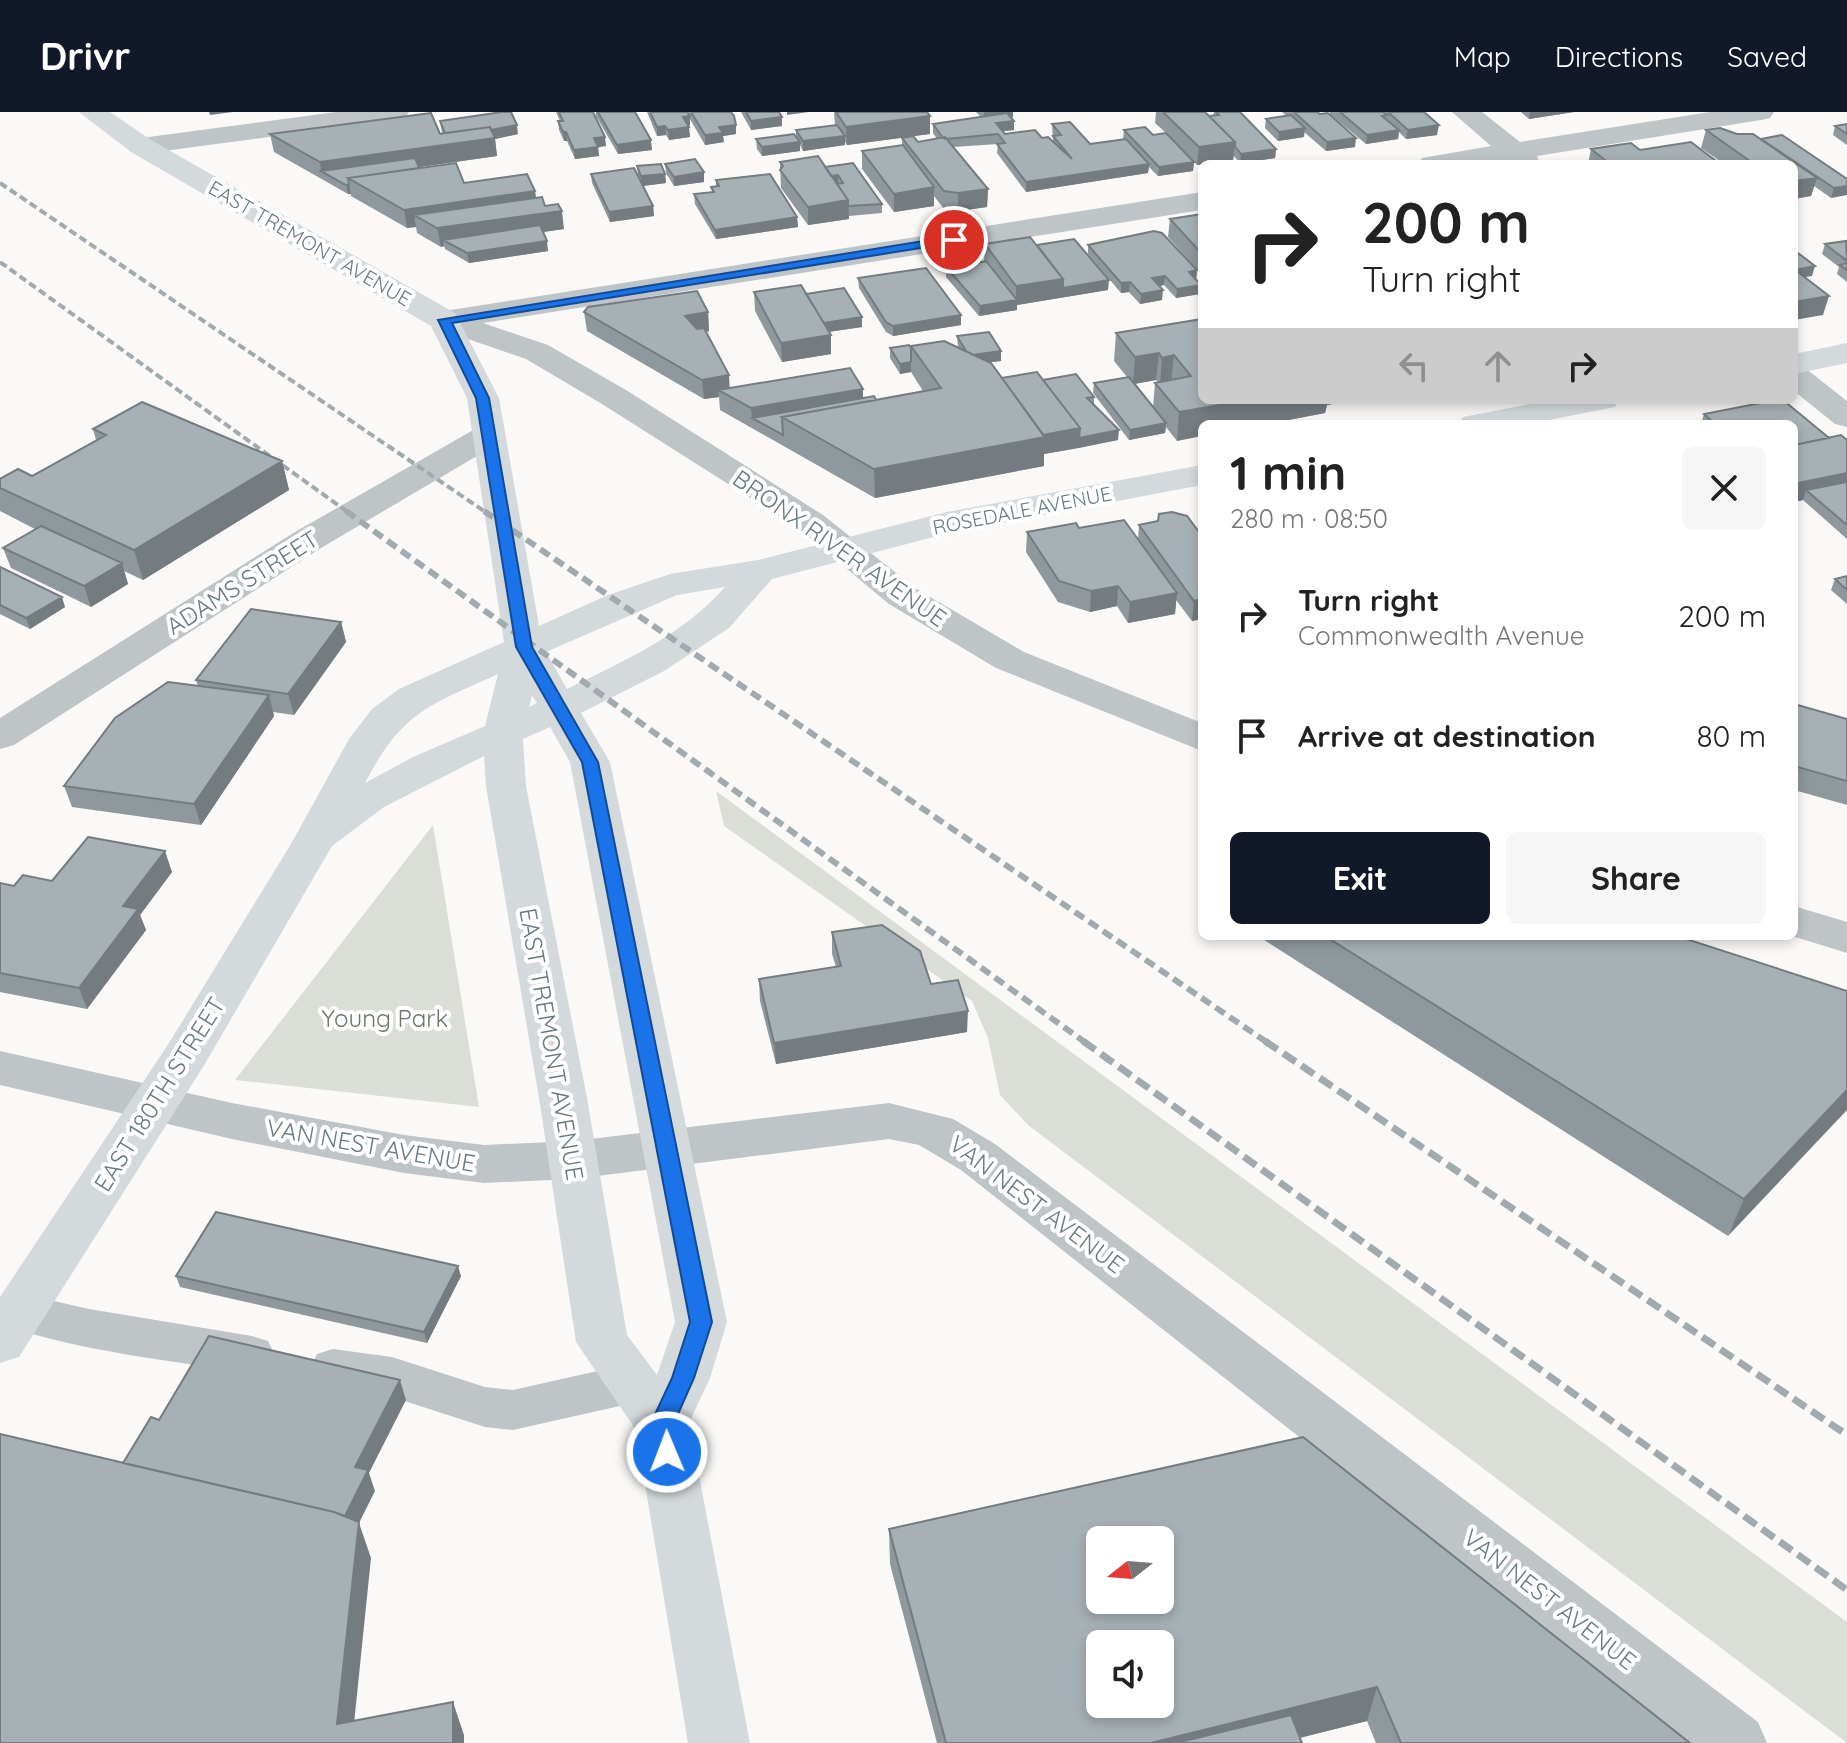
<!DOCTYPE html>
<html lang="en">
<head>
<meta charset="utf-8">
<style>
	body { margin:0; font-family:Quicksand,sans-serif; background:#f6f6f6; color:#222; height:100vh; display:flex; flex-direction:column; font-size:30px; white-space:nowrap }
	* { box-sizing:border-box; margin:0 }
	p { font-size:26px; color:#767676 }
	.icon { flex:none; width:44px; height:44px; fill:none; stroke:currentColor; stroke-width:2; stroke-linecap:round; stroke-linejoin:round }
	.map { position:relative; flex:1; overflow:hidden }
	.drawer { position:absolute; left:1198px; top:308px; width:600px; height:520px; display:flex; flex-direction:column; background:#fff; border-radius:12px; box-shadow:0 4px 12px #0003 }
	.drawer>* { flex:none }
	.guide { position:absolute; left:1198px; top:48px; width:600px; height:244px; border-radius:12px; box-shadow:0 4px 12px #0003; background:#fff; color:#222; overflow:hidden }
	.needle { width:52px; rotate:253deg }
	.buttons { position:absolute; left:1086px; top:1414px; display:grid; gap:16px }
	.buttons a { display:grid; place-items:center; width:88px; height:88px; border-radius:12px; background:#fff; box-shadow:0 4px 12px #0003; font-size:40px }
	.pin { position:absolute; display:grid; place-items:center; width:68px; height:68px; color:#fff; margin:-34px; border:4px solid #fff; border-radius:50%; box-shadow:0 2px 8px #0007 }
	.me { position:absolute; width:88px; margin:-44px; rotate:359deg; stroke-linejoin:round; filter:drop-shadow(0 0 6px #0008) }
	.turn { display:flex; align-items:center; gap:28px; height:168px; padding:0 32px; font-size:36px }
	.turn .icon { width:104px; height:104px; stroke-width:2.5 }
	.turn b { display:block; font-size:56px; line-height:68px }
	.lanes { display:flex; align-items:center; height:76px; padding:0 32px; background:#0003; justify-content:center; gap:40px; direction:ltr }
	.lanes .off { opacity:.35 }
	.round { display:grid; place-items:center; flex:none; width:84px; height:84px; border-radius:12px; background:#f6f6f6 }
	.head { display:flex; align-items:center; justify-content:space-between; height:136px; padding:0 32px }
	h1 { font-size:48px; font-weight:800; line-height:60px }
	.button { display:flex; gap:16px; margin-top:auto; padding:16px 32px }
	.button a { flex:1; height:92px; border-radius:12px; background:#111827; color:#fff; font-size:32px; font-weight:800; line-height:92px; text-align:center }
	.button a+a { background:#f6f6f6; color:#222 }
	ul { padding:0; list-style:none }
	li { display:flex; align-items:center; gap:24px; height:120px; padding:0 32px }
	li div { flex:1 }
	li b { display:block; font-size:30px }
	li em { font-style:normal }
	header { display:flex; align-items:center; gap:48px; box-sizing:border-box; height:112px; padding:0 40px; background:#111827; color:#fff }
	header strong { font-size:38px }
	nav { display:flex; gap:44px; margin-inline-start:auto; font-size:28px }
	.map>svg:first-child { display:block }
	.green { fill:#dbded7 }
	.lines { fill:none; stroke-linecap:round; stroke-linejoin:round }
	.lane { fill:#bfc5c7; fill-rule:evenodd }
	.street { fill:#bfc5c7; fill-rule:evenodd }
	.secondary { fill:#d4d9dc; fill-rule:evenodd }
	.rail-far2 { stroke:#a1aaae; stroke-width:4; stroke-dasharray:8 4; stroke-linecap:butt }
	.rail-far1 { stroke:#a1aaae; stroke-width:6; stroke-dasharray:11 6; stroke-linecap:butt }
	.rail { stroke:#a1aaae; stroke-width:7; stroke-dasharray:15 7; stroke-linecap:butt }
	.wall { fill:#8f989c; fill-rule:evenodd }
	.shaded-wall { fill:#747c7f }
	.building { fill:#a6b1b5; stroke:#747c7f; stroke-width:2; fill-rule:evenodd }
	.route { fill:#1a73e8; stroke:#114b97; stroke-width:2 }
	.labels { text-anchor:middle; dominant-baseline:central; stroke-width:8; stroke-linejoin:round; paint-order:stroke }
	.far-street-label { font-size:20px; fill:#667a81; stroke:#fff }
	.street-label { font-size:24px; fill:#667a81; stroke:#fff }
	.park-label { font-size:24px; fill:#6c7965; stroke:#fff }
</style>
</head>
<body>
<header>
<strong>Drivr</strong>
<nav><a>Map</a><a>Directions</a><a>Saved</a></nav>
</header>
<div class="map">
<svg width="1847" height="1631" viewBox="0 0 1847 1631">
	<rect width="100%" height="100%" fill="#faf9f8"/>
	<path class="green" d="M716,679L1847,1510V1631L1028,1013L1000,983L988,926L972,889L724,714Z
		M433,713L479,995L235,968Z"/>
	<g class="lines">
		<path class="lane" d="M19,1181L89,1197L252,1224L268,1229L275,1243L268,1257L252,1262C170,1248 82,1240 3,1213L0,1193L3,1187Z
			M333,1237L392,1245L485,1275L513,1278L633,1251L649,1257L656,1271L649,1285L633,1291L513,1318L485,1315L392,1285L317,1270L310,1256L317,1242Z"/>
		<path class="street" d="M336,0H409L405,6L396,8L141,42L131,40L127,34L131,28L141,26Z
			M1452,0H1482L1520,30L1710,0H1774L1770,6L1761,8L1537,44L1540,52H1513L1509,48L1484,52H1418L1422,46L1491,34Z
			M1202,80V98L483,211L548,233L626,278L823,403L915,476L1024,540L1202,611V639L996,556L889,492L799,417L602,292L526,247L433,215L429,208L433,201L444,199Z
			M1794,253L1805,256L1847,289V315L1835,312L1794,279Z
			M487,314L499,317L504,324L499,331L321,436L14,633L0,637V606L295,420L475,317Z
			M1794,794L1847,810V841L1792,824Z
			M0,939L232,991L404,1023L484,1033L574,1029L889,991L953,1007L995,1032L1758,1610L1767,1631H1687L961,1058L919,1033L889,1027L574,1067L484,1071L404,1061L232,1027L0,973Z"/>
		<path class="secondary" d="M79,0H110L151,28L455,201L499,286L539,514L608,483L670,462L758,448L947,400L1202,353V373L949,421L772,467L729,516L664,559L581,601L610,650L727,1210L710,1266L689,1311L750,1631H688L636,1318L576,1230L539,986L486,674L484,644L384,695L332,734L203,955L19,1245L0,1251V1185L169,931L291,732L349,627L372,597L399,577L504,530L467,286L431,214L131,40ZM725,475C683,523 624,549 567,577L546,540L677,483ZM498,562L485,614L413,645L365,671C403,599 428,594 498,562ZM532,583L537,591L529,595ZM550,615L570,650L675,1210L657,1263L627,1223L587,986L526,674L523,627Z
			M1847,231V251L1794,262V242Z
			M1550,288H1619L1615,295L1528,312H1458L1463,305Z"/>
		<path class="rail-far2" d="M0,71L487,401
			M0,150L349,401"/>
		<path class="rail-far1" d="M346,399L1086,931
			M484,399L1268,931"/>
		<path class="rail" d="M1083,929L1847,1478
			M1265,929L1847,1323"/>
	</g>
	<path class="wall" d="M556,0H593L606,34L598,35L599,44L575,47L567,29H564L559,18L558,9H560Z
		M596,0H635L652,38L618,42L596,4Z
		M647,0H731L736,22L723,24L724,30L705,33L690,7V13L688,14L690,25L669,28L666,23L657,24Z
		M741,0H779L782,14L751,18Z
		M834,0H927L930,4V22L913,24L918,30L937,27L933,21V12L981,5L976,0H1013V5H1011L1014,18L1003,19L1005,22L1042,26L1053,29L1052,12L1090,32L1123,27L1124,18L1153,23L1166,21L1155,11L1156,0H1205L1209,4H1213L1214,0H1240L1276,37L1275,46L1240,51L1234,44L1233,48L1197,53L1194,50L1193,59L1158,64L1149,55L1148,61L1026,80L997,41L998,32L953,35L988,77L987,95L958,99L944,97L934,84V94L894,100L862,57V39L902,33V26L908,25L847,33L845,30V33L803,39L800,33V39L762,44L757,37L756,27L796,25V18L835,13Z
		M1282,0H1317L1355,35L1326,39L1304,20V25L1278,29L1265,16L1266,7L1287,4Z
		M1330,0H1424L1437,23L1406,27L1399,20L1398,27L1366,32L1330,2Z
		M1521,0H1574L1529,7Z
		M440,9L518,22L495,27L497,44L419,55V56L464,71L535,79L536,86L545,94L564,117L543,120L548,139L469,151L445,137L444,134L441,135L417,121L416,115L407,116L351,84V82H348L274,40L270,22L442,21Z
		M1847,12V33L1833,23L1835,14Z
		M1706,18L1761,27L1847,67L1831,86L1814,74L1811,84L1794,87V52H1724L1701,36Z
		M1591,37L1640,38L1716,49V52H1588Z
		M780,50L825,55L882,92V101L849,104V107L808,113L781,76Z
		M665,52L704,60V70L674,74L666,61Z
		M637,54L665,62L666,71L643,74L653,94L654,104L610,110L592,71L591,62L638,63Z
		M716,68L797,105L798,115L716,127L695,92L694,82L712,80L711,75L716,74Z
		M1202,102V163L1168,125L1170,107Z
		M1847,129V170L1837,162L1839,155L1822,142L1825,132Z
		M985,132L1037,133L1108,178L1017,193V198L979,204L946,165L947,150H984Z
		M1088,133L1197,158L1196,168L1200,182L1176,186L1164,173L1160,174L1162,188L1140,192L1129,180L1121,181L1088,142Z
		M858,166L961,203V213L893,224L886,220L859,176Z
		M754,180L806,182L862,215L829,220L831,242L782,250L755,199Z
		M584,200H708L709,219L706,220L730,276L863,277V286L876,288L923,279L911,260L900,262L890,246V236L958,235L957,224L1001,249L989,250L1002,266L1043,268L1094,285V292L1118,328L1044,342V354L875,386L720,298L719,285L704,287L587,219Z
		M1202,207V288H1353L1327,293L1325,301L1267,312H1202L1177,329L1166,315L1165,321L1129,328L1093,281L1094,271L1127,265L1114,249L1116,221ZM1156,268L1158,270L1155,271L1153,295L1135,272Z
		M1776,288H1783L1829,326L1841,323L1847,328V427L1803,388L1794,390V312H1701L1704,302Z
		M93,317L282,349L289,378L143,468L124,459L128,472L91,495L11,456L3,436L35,417L0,399V367L32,364L96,328Z
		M1139,413L1202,424V507L1192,509L1176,488L1175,502L1128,511L1117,494L1090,500L1058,490L1026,440L1027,420L1079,416L1138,427Z
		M0,455L65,495L30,517L0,502Z
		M1847,464V492L1831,478L1835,467Z
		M341,510L346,530L294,603L273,600L274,604L201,713L72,695L64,674L198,574L196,568Z
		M1794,592L1847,607V693L1794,678Z
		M172,760L140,803L146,818L87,897L0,880V771L14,774L52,769Z
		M832,820L931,872L967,920L776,952L760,889L759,867L836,855L832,842Z
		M1258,824H1677L1847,879L1728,1124Z
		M176,1164H461L427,1231L180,1175Z
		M889,1417L1690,1631H1376L1367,1609L1300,1626L1302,1631H937L890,1452Z"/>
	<path class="shaded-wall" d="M209,0H233L210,3Z
		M787,0H809L787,3Z
		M984,0H1013V5L984,9Z
		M1530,0H1574L1529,7Z
		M690,4V13L684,14L683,5Z
		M930,4V22L847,33L846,15Z
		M782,5V14L751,18V9Z
		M1014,9V18L996,20V11Z
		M517,13L518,22L495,27L497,44L335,67L321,59L320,50Z
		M736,13V22L723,24L724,30L705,33V23L719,15Z
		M1439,13L1437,23L1406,27L1408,18Z
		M665,14L666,23L657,24V15Z
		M689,15L690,25L669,28L668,18Z
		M1305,16L1304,25L1278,29L1279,20Z
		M1399,18L1398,27L1366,32L1367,23Z
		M563,20H566L567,29H564Z
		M845,24V33L803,39V29Z
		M605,25L606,34L598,35L599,44L575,47L574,38L594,26Z
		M1356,26L1355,35L1326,39L1327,30Z
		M651,28L652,38L618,42L617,33Z
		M800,30V39L762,44V35Z
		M1235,30L1233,48L1197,53L1199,35Z
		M1276,37L1275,46L1240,51L1241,42Z
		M1194,50L1193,59L1158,64L1159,55Z
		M1149,52L1148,61L1026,80V70Z
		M704,60V70L674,74V65Z
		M665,62L666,71L642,74L641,64Z
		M838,63V72L827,64Z
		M1817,66L1811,84L1794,87V69Z
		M346,73H349L351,82H348Z
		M1847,74V83L1831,86L1834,76Z
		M934,75V94L894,100V82Z
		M988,77L987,95L958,99V81Z
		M535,79L537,97L414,103L416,115L407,116L404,98Z
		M848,88L849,107L808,113V95Z
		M653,94L654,104L610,110L609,100Z
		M562,99L564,117L453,133L443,128L444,134L441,135L437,116Z
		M797,105L798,115L716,127L715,118Z
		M547,129L548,139L469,151L467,141Z
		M1815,154L1812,164L1794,167V158Z
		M1197,158L1196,168L1189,160Z
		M1165,164L1164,173L1152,176V166Z
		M1063,167L1109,168L1108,178L1017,193V198L979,204L980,194L1016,188V174Z
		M1130,170L1129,180L1121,181V171Z
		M1201,173L1200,182L1176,186L1177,177Z
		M1163,178L1162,188L1140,192L1141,182Z
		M1829,184L1823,203L1794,208V190Z
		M708,200L709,219L686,223L685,204Z
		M961,203V213L893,224V214Z
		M862,205V215L820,221L819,212Z
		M831,223V242L782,250L781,231Z
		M1001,239V249L968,253V243Z
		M1159,241L1156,268L1133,272L1135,245Z
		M1174,243L1171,271L1160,273L1162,246Z
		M911,250V260L900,262V252Z
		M729,263L730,283L718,278L719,285L704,287L702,268Z
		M863,277V296L782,305L752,306L751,296Z
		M1248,288H1353L1327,293L1325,301L1267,312H1202V324L1177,329L1179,300Z
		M1381,288H1398L1380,291Z
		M1166,311L1165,321L1129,328L1130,318Z
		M1080,316L1079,336L1044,342V354L875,386L874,357Z
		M1119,318L1118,328L1079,336V326Z
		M282,349L289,378L143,468L134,438Z
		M1847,361V379L1806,378L1803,388L1794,390V382L1798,371Z
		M122,451L128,472L91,495L84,474Z
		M1118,474L1117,494L1090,500L1091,479Z
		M1177,481L1175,502L1128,511L1130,490Z
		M62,485L65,495L30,517L26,506Z
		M1202,487V507L1192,509L1194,489Z
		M341,510L346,530L294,603L288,582Z
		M269,583L274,604L201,713L194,692Z
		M165,739L172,760L140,803L146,818L87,897L79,876L123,794Z
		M968,899L967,920L776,952L774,931Z
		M1847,978V998L1728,1124L1744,1087Z
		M458,1154L461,1164L427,1231L424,1220Z
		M400,1268L406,1288L369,1361L375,1379L359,1411L371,1446L352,1631L337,1612L340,1415L355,1355Z
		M1377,1575L1367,1609L1278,1631H1151Z
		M453,1590L464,1623V1631H453Z"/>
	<path class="building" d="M502,0H511L517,13L491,18L490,15L445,21L440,9Z
		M559,0H593L605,25L594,26L598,35L574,38L566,20H563L558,9H563Z
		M598,0H635L651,28L617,33Z
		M650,0H687L690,4L683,5L689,15L668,18L665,14L657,15Z
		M691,0H731L734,4L736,13L719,15L723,21L705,23Z
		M746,0H779L782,5L751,9Z
		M836,0H927L930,4L846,15Z
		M1163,0H1205L1235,30L1199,35Z
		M1216,0H1240L1276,37L1241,42L1235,35V30L1209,4L1219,3Z
		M1294,0H1317L1320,2L1328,1L1356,26L1327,30Z
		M1340,0H1383L1387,3L1382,4L1399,18L1367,23Z
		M1388,0H1424L1439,13L1408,18Z
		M431,1L440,22L490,15L495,26L320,50L270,22Z
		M1007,1L1014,9L996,11L1005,22L1035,18L1042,26L1048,25L1072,47L1053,24L1061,23L1052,12L1070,10L1090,32L1126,27L1149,52L1026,70L997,32L1005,31L998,22L946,27L943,26L933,12Z
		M1291,3L1305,16L1279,20L1266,7Z
		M1847,12V22L1835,14Z
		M837,13L845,24L803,29L796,18Z
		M1145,15L1153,23L1166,21L1194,50L1159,55L1124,18Z
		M1720,16L1737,22H1753L1817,66L1794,69V52H1754L1706,18Z
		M794,22L800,30L762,35L756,27Z
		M1782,23L1847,67V74L1834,76L1761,27Z
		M913,24L918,30L945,25L988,77L958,81L944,79L902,26Z
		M1691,30L1716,49L1704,51L1706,52H1610L1591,37L1631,31L1640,38Z
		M903,33L934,75L894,82L862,39Z
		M818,44L848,88L808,95L780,58L783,54L780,50Z
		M415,46L419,56L348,66L349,73H346L321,59Z
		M695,47L704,60L674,65L665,52Z
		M456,51L464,71L527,62L535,79L404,98L348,66Z
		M853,51L882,92L848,94V88L837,72L843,71L838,63L831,64L825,55Z
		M661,52L665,62L641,64L637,54Z
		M634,56L653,94L609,100L591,62Z
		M770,62L797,105L715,118L694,82L714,80L711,75L719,74L716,68Z
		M542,85L545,94L558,92L562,99L437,116L414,103Z
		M1202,102V142L1170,107Z
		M540,113L547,129L467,141L443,128Z
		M1154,119L1162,121L1197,158L1189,160L1201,173L1177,177L1165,164L1152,166L1163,178L1141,182L1130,170L1121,171L1088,133Z
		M1030,125L1063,167L1016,174L985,132Z
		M1074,127L1109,168L1063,176V167L1037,133Z
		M1846,129L1847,149L1825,132Z
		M1794,138L1815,154L1795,158L1794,157Z
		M977,145L981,150L986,149L1017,188L980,194L946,155H950L947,150Z
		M1847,151V158L1840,153Z
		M926,156L961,203L893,214L886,210L858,166Z
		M1794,157L1829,184L1794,190Z
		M801,173L831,223L781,231L754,180Z
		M844,176L862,205L824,211L806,182Z
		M697,179L708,200L685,204L697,217L704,216L729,263L702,268L584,200L588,195Z
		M1202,207V288H1248L1179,300L1155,271L1191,264L1174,243L1162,246L1159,241L1135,245L1116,221Z
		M989,220L1001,239L973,243L966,239L957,224Z
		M944,229L991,251L1045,325L874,357L782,305L941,276L911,234Z
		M909,233L911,236V250L900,252L890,236Z
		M850,256L863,277L751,296L718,278Z
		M1037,260L1080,316L1043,323L1002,266Z
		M1076,262L1094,285L1087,286L1119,318L1079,326L1080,316L1043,268Z
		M1129,265L1166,311L1130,318L1094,271Z
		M874,284L876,288L782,305L783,323L752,306Z
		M1776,288H1783L1829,326L1794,333V312H1715L1704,302Z
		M142,290L282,349L134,438L0,376V367L18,357L32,364L106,323L93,317Z
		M1841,323L1847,328V361L1798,371L1794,368V333Z
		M1847,370V413L1806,378Z
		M1172,400L1187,404L1202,424V487L1194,489L1139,413L1158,409L1159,402Z
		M1124,408L1177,481L1130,490L1118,474L1091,479L1059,469L1027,420L1076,411L1079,416Z
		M41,414L122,451L84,474L3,436Z
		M0,455L62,485L26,506L0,493Z
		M1847,464V478L1835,467Z
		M251,497L341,510L288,582L196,568Z
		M168,570L269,583L194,692L64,674L115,606Z
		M1794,592L1847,607V669L1794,654Z
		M88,725L165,739L123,794L138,797L79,876L0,861V771L14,774L23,763L52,769Z
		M882,813L920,839L931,872L958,868L968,899L774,931L759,867L841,854L832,820Z
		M1325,824H1677L1847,879V978L1744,1087Z
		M216,1100L458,1154L424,1220L176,1164Z
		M209,1224L400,1268L355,1355L368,1358L345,1404L334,1400L123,1351L151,1305L159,1308Z
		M0,1322L334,1400L359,1410L337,1612L453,1590V1631H0Z
		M1303,1325L1690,1631H1401L1377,1575L1151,1631H946L889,1417ZM1100,1428H1160V1488H1100ZM1100,1532H1160V1592H1100Z
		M1291,1603L1302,1631H1176Z"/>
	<path class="route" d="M954,124L960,128L958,130L452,211L489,286L532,535L598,650L712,1210L694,1266L674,1311L679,1340L675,1347L667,1350L659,1347L651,1311L672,1266L690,1210L582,650L516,535L476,286L438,208Z"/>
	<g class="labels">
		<g class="far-street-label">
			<text transform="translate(310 131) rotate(30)">EAST TREMONT AVENUE</text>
			<text transform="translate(1022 398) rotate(-11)">ROSEDALE AVENUE</text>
		</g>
		<g class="street-label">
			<text transform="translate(840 436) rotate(35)">BRONX RIVER AVENUE</text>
			<text transform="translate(242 470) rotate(-32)">ADAMS STREET</text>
			<text transform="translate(552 932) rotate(80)">EAST TREMONT AVENUE</text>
			<text transform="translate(159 982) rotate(-58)">EAST 180TH STREET</text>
			<text transform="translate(371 1033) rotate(10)">VAN NEST AVENUE</text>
			<text transform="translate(1037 1092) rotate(37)">VAN NEST AVENUE</text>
			<text transform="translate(1550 1487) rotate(38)">VAN NEST AVENUE</text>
		</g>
		<g class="park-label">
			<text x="385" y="906">Young Park</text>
		</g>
	</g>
</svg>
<div class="buttons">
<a><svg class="needle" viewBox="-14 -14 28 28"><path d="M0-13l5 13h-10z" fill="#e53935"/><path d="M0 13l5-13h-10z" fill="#767676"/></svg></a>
<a><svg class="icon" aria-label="sound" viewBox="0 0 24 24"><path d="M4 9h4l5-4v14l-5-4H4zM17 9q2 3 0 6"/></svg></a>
</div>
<div class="pin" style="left:954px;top:128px;background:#d93025"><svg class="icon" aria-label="arrive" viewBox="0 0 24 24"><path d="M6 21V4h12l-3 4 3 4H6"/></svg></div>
<svg class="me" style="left:667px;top:1340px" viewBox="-20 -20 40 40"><circle r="17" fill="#1a73e8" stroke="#fff" stroke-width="3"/><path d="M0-11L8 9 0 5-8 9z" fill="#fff"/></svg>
<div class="guide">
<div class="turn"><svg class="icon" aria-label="right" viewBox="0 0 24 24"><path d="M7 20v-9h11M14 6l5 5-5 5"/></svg><div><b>200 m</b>Turn right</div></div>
<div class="lanes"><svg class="icon off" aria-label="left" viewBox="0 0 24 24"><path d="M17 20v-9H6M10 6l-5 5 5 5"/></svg><svg class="icon off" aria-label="ahead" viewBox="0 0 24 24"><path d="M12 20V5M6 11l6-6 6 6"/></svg><svg class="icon" aria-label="right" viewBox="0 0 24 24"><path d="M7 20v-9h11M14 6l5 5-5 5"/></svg></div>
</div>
<section class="drawer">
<div class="head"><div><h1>1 min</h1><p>280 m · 08:50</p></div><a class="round"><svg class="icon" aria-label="close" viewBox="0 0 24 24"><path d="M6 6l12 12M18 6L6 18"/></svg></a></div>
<ul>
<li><svg class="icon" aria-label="right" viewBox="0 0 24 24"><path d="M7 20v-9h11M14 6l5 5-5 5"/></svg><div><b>Turn right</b><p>Commonwealth Avenue</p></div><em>200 m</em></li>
<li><svg class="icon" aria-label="arrive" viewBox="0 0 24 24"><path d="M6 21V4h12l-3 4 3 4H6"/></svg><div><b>Arrive at destination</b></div><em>80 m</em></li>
</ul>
<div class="button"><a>Exit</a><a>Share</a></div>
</section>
</div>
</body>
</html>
